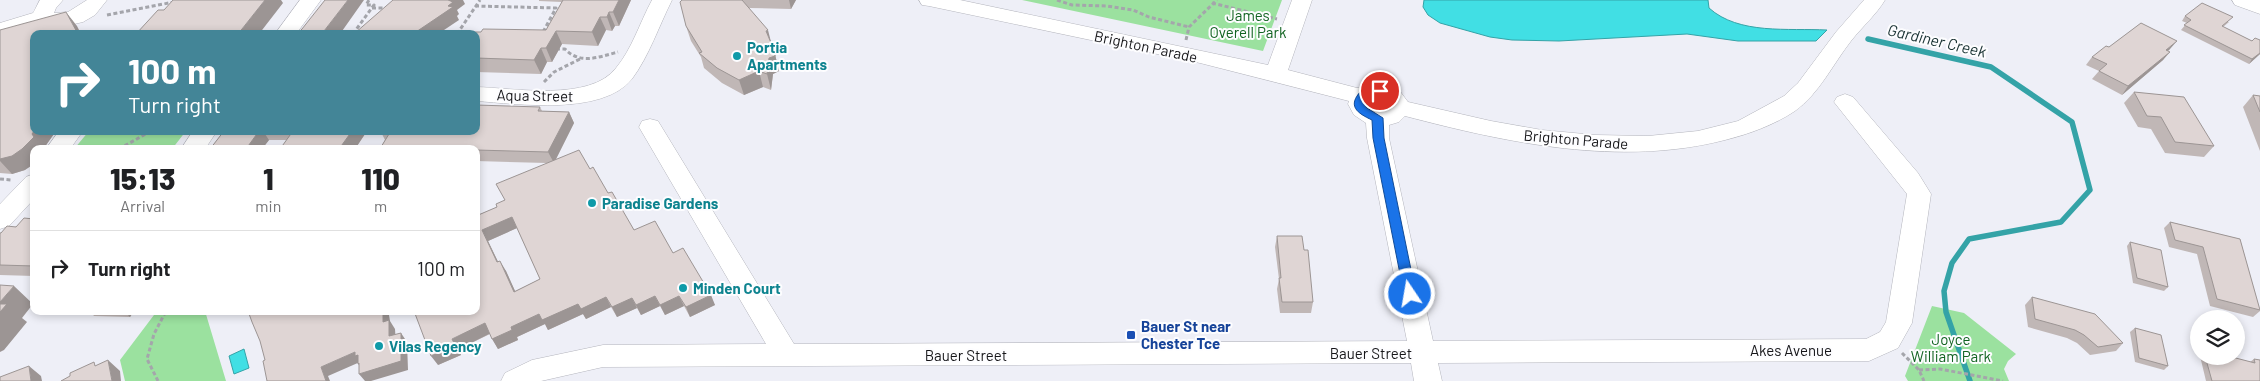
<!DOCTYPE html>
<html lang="en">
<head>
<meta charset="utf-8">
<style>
	body { margin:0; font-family:Barlow,sans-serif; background:#f2f2f2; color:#202124; height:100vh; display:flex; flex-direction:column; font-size:19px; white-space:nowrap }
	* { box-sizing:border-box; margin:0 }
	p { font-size:16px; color:#757577 }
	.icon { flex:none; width:28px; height:28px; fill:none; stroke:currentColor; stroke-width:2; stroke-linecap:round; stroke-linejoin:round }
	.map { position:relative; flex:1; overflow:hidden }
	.panel { position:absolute; left:30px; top:145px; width:450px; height:170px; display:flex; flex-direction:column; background:#fff; border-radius:10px; box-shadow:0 2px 8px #0003 }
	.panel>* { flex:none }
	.banner { position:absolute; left:30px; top:30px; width:450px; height:105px; border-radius:10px; box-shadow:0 2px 8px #0003; background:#438597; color:#fff; overflow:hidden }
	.buttons { position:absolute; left:2190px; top:310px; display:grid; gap:10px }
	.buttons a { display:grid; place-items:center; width:55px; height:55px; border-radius:50%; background:#fff; box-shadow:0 2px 8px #0003; font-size:25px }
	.pin { position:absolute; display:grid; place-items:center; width:42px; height:42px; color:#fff; margin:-21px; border:2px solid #fff; border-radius:50%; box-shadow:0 1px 5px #0007 }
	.me { position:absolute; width:55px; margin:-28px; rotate:348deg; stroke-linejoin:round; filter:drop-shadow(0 0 4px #0008) }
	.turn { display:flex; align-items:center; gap:18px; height:105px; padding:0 15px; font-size:22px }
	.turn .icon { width:65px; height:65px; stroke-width:2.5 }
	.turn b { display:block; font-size:35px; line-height:42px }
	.eta { display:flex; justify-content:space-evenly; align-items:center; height:85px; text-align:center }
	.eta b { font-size:30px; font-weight:800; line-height:35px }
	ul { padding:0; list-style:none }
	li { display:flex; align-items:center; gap:15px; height:75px; padding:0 15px; border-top:1px solid #e0e0e0 }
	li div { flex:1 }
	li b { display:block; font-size:19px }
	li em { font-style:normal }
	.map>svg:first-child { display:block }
	.green { fill:#9be19f }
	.water { fill:#41dfe4; stroke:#34a3a7 }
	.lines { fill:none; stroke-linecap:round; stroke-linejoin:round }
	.stream { stroke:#34a3a7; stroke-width:5.5 }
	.minor-casing { stroke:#b4b5bd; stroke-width:1 }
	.path { stroke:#a4a5ab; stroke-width:3; stroke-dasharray:4 2.5; stroke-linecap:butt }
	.minor { fill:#fff; fill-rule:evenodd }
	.wall { fill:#c0b7b6; fill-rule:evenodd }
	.shaded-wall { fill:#9c9594 }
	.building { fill:#dfd5d4; stroke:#9c9594; fill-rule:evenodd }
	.route { fill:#1a73e8; stroke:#114b97 }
	.culture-dot { fill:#0f9aa8; stroke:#fdfdff; stroke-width:2 }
	.transit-dot { fill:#1a4fb4; stroke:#fdfdff; stroke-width:2 }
	.labels { text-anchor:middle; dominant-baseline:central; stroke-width:4; stroke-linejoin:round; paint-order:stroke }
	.park-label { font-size:15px; fill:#126422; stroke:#fdfdff }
	.street-label { font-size:15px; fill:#161619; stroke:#fdfdff }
	.culture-label { font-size:15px; font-weight:bold; fill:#0d838f; stroke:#fdfdff; text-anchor:start }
	.transit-label { font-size:15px; font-weight:bold; fill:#164399; stroke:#fdfdff; text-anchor:start }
	.water-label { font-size:16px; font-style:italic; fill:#183132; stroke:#fdfdff }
</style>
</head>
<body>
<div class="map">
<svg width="2260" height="381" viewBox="0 0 2260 381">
	<rect width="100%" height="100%" fill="#eeeff7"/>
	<path class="green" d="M1022,0H1282L1263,51Z
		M89,131H186L172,149H74Z
		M1932,306L1964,313L2016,354L2008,361L2004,369L2009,381H1908L1905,376Z
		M157,311H205L226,381H125L120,360Z"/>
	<path class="water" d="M1424,0H1708L1709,8C1739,35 1788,28 1827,30L1816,41H1738L1687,34L1559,41L1512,40L1490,37L1440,23L1428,15L1423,7Z
		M244,349L249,368L234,374L229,356Z"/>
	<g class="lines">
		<path class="stream" d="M1868,39L1991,67L2072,122L2090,190L2061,222L1969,239L1952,263L1944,291L1946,312L1970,381"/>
		<defs>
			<path id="minor" d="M40,0H63L56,8L54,13L68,12L87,0H107L95,15L83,22L61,27L43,24L0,37V23L33,13Z
				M300,0H321L296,34H275Z
				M652,0H672C659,26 649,56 632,79C602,116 518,104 476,101V87C514,88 590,102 616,68C632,49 640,22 652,0Z
				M919,0H960L1268,65L1292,0H1312L1288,70L1357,88L1374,84L1384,85L1399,90L1408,102L1491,121L1542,130L1595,135L1648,136L1698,131L1738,121L1784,96L1798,83L1836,32L1864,0H1885C1876,15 1862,27 1851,41C1833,64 1819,94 1795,111C1774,125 1749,134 1725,140C1620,167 1508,143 1405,116L1399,122L1389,125V138L1433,341L1866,339L1880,332L1886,322L1907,194L1834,102L1837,97L1845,94L1853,97L1918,173L1931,194L1912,323L1898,348L1869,361L1438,363L1442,381H1414L1411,363L603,367L541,381H501L505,373L532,360L603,345L766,344L639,127L642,121L650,119L658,121L794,344L1407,341L1367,138L1366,123L1354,115L1348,104L1349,101L1200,63L929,6L922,5ZM1374,99L1383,101L1388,107L1384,110H1379L1370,104Z
				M2232,0H2260V14L2235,5Z
				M59,131H83L70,149H46Z
				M193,131H217L205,149H181Z
				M34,174V199L9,226L0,229V204L26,177Z"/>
		</defs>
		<use href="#minor" class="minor-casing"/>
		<path class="path" d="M1057,0L1072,5L1107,6L1133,10L1149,17L1189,27
			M1212,3L1277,19
			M475,6L556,8L542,34
			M372,8H386
			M107,15L174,2
			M353,34L374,5H366L369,0
			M457,34L480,0
			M1186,40L1189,27L1217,0
			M556,49H565C580,65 599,57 618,52
			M544,82L554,72L580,59
			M119,149L151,131
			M0,179L11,180
			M1902,353L1919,370L1924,381
			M1919,370L1940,369L2003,381
			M158,381L147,359L154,334L166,311"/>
		<use href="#minor" class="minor"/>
	</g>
	<path class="wall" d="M539,0H631L619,26H615L612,31L606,30L598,46L562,44L552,62H547L541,74L476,72V34L481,32L546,30L562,2L539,1Z
		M682,0H796L791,9L749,8L772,45L774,50L779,71L773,74L771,90L763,87L744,95L722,83L704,68L701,57L691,41L686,26Z
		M2185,16L2229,22L2223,27L2252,41L2260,54L2249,64L2181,30L2187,23L2182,21Z
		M77,26L34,131H56L44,148L45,149H34L25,170L12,174L0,173V30Z
		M2109,47L2170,49L2168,51L2163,60L2122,95L2092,79L2099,71L2086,65L2092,57Z
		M2134,92L2214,146L2204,157L2165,153L2151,129L2138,127L2124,103Z
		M2253,95L2260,96V151L2243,107Z
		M540,107L542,111L569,112L574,123L556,159L590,169L634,230L673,253L715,305L690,317L684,306L665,315L660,306L641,315L637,308L617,317L611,307L586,319L583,314L548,330L545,324L517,337L518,340L498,349L490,334L459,349L461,355L438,365L476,311V216L497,207L505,200L547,163L476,161V149H382L381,147L385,140L382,134ZM517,228L540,279L515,291L506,271L498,262L488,241Z
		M224,131H367L355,149L286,140H269L262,149H210Z
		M34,219V276L0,275V233Z
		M2170,222L2240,239L2260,311L2253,317L2210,306L2197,254L2169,247L2164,228Z
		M1277,236L1313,302L1311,313H1280L1277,289L1279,279L1275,247Z
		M2130,242L2168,287L2164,291L2133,283L2127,246Z
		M2032,297L2123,343L2116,351L2090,355L2077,343L2067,338L2028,327L2025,305Z
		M90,311H134L130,317L94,316Z
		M2135,328L2168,366L2164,370L2135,362L2130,332Z
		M2200,356H2228L2250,362L2254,359L2260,381H2206Z"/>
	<path class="shaded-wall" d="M265,0H281L283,3L259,34H238Z
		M348,0H364L340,34L324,31Z
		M448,0H463L465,4L457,10L459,14L457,16L459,20L438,34H413Z
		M619,0H631L619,26L613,12Z
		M789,0H796L791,9Z
		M66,12L77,26L81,34H78Z
		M609,12L615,26L612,31L607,17Z
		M600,17L606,30L598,46L592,32Z
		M768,30L772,46L766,31Z
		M556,31L562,44L552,62L546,48Z
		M2177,41L2170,49L2159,58L2166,50Z
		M541,48L547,62L541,74L534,60Z
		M774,50L779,71L773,74L771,90L767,74L769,58Z
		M2170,52L2163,60L2122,95L2128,86Z
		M2260,53V54L2249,64L2252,59Z
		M759,71L763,87L744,95L739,80Z
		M569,112L574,123L554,163L548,152Z
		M34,131H56L44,148L45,149H34V164L25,170L12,174L0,161V159Z
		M259,131H263L269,140L262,149H246Z
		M352,131H367L355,149H339Z
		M512,217L517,228L488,241L503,272L497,262L482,230Z
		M500,261L506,271L520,302L514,292Z
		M14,286L33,304L22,318L27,322L4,350L0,352V302Z
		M711,295L715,305L690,317L686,307Z
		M655,296L660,306L641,315L636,305Z
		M679,296L684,306L665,315L660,305Z
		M606,297L611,307L586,319L583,314L548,330L545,324L517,337L518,340L498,349L492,339L511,327L539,314Z
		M632,298L637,308L617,317L612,307Z
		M124,311H134L130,317Z
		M380,311H387L389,315L390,321L395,329L396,345L389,336L383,322Z
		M485,323L491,333L459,349L461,355L438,365L431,356L452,339Z
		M401,333L407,342L408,370L371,381H365L359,374L365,372L358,364Z
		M355,352L358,355L360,362L328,376L330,381H326L321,367Z
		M108,360L120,371L121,381H112Z
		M29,366L41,376L42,381H31Z"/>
	<path class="building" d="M173,0H265L238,34H136L158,10H164Z
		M325,0H348L324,31L355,33L393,0H448L453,2L448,6L453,7L413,34H297L302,29Z
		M563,0H619L613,12H609L607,17H600L592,32L556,31L546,48H541L534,60L476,58V34H472L473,32H481L483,29L546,30Z
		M682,0H742L768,30L766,31L774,50L775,56L769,58L767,74L759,71L739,80L717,68L699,53L702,52L686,26L680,2Z
		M2202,3L2233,17L2222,26L2252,41L2255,38L2260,40V53L2252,59L2184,25L2191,20L2185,16Z
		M66,12L78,34H34V131L32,134L34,137L22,149L12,156L0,159V30Z
		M2141,23L2177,41L2166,50L2170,52L2128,86L2099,71L2107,64L2092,57L2106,46L2109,47Z
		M2134,92L2184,97L2214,146L2175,142L2161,117L2147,116Z
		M2253,95L2260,96V112Z
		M476,105L540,107L538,111L569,112L548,152L476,150V149L381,147L389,134H382L384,131H476Z
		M224,131H259L246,149H210Z
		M293,131H352L339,149H280Z
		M579,150L590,169L593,167L608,193L612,192L634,230L655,221L673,253L683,248L711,295L686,307L679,296L660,305L655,296L636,305L632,298L612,307L606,297L581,309L578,304L542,320L539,314L511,327L512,330L492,339L485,323L452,339L455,345L431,356L414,311H476V216L497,207L496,204L505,200L496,184ZM512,217L540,279L514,292L500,261L497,262L482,230Z
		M24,218L34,219V266L0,265V233H1L7,226L16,227Z
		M2170,222L2240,239L2260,310L2217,299L2203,247L2175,240Z
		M1277,236H1302L1304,250H1308L1313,302H1282L1279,278H1281Z
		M2130,242L2161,250L2168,287L2137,278Z
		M0,285L14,286L0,302Z
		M2032,297L2095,314L2123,343L2098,347L2084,335L2075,330L2035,319Z
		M0,304H7L0,312Z
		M248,311H383V322L389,320V336L401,333V361L359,374V363L358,364V355L355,356V352L321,367L326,381H267L263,361L265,360L260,341L252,322Z
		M2135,328L2161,335L2168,366L2139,358Z
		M2205,356H2228L2255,363L2254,359L2260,360V381H2212Z
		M108,360L112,381H61L70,376V373L94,362L95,366Z
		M29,366L31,381H0V377Z"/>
	<path class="route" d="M1380,88L1384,89V94L1368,97L1364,104L1367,108L1383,118L1384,138L1416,294L1410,299L1404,294L1373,138L1372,120C1357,113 1347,106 1361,91Z"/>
	<g class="culture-dot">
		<circle cx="737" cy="56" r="5"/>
		<circle cx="592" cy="203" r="5"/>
		<circle cx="683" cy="288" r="5"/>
		<circle cx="379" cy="346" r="5"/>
	</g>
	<rect class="transit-dot" x="1126" y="330" width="10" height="10" rx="2.5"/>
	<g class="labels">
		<g class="park-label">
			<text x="1248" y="15">James<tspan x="1248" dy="17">Overell Park</tspan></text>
			<text x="1951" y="339">Joyce<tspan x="1951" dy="17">William Park</tspan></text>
		</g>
		<g class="street-label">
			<text transform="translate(1146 46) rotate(12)">Brighton Parade</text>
			<text transform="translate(535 95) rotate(1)">Aqua Street</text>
			<text transform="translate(1576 139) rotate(5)">Brighton Parade</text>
			<text x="1791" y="350">Akes Avenue</text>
			<text x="1371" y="353">Bauer Street</text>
			<text x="966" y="355">Bauer Street</text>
		</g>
		<g class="culture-label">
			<text x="747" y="47">Portia<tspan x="747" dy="17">Apartments</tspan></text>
			<text x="602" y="203">Paradise Gardens</text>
			<text x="693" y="288">Minden Court</text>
			<text x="389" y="346">Vilas Regency</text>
		</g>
		<g class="transit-label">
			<text x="1141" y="326">Bauer St near<tspan x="1141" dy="17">Chester Tce</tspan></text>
		</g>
		<g class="water-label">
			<text transform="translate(1937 40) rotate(13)">Gardiner Creek</text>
		</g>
	</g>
</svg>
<div class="buttons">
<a><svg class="icon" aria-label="layers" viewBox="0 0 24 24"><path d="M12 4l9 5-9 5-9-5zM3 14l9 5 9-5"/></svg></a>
</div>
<div class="pin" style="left:1380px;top:91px;background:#d93025"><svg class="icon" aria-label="arrive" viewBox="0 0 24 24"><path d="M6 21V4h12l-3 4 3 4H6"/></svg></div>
<svg class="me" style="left:1410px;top:294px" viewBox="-20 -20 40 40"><circle r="17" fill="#1a73e8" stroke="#fff" stroke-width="3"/><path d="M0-11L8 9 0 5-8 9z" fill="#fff"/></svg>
<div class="banner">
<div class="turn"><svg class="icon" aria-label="right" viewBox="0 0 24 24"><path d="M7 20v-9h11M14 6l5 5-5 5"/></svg><div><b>100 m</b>Turn right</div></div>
</div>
<section class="panel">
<div class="eta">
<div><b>15:13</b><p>Arrival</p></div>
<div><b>1</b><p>min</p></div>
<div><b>110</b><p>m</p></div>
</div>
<ul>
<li><svg class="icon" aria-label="right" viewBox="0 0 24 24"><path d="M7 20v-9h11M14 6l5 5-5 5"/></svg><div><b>Turn right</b></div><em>100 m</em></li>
</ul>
</section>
</div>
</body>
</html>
